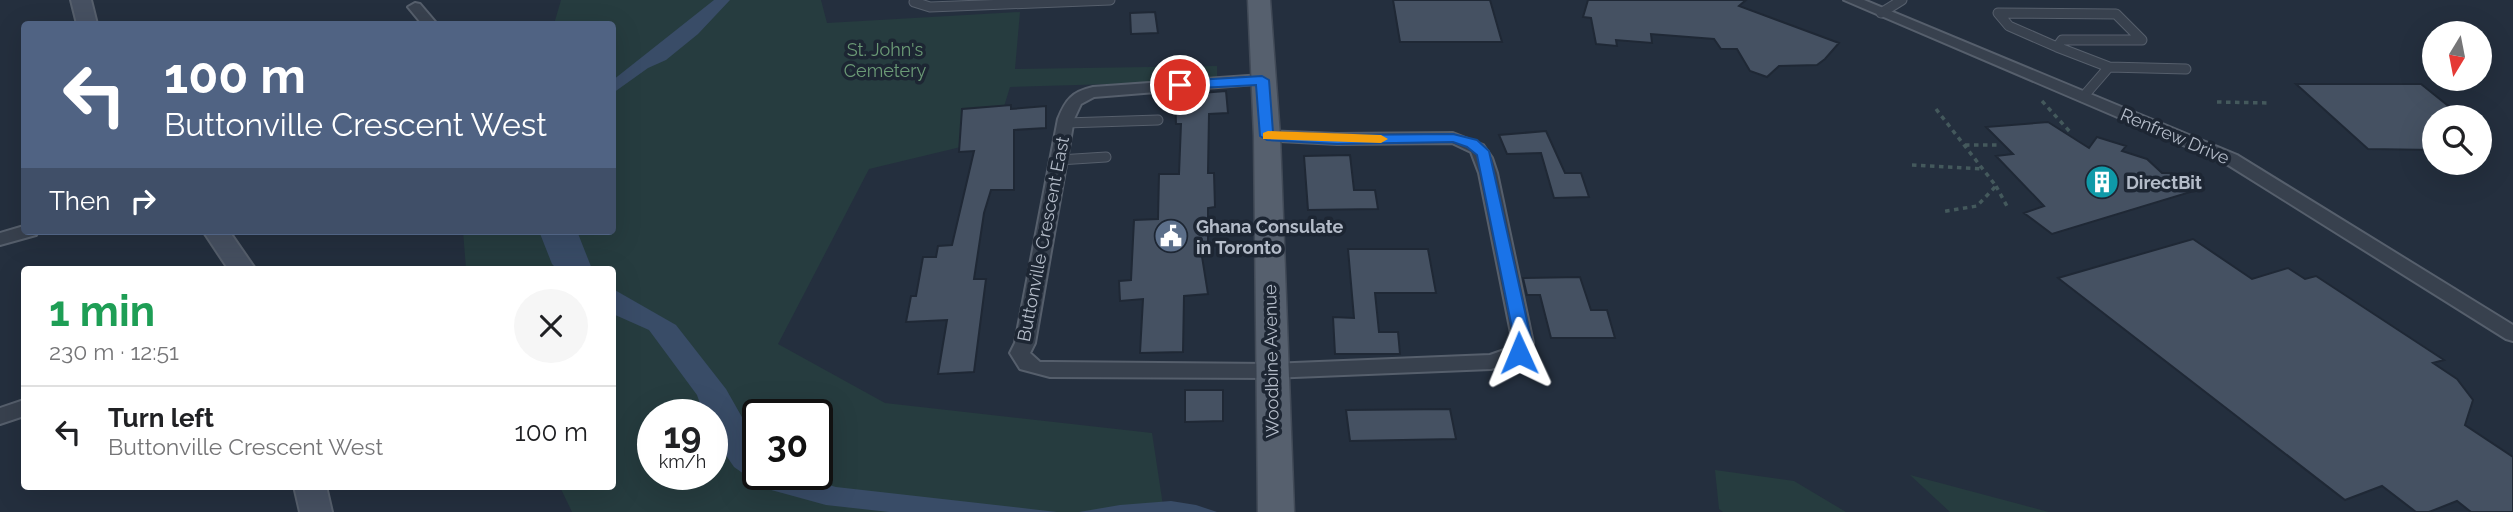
<!DOCTYPE html>
<html lang="en">
<head>
<meta charset="utf-8">
<style>
	body { margin:0; font-family:Raleway,sans-serif; background:#f6f6f6; color:#202124; height:100vh; display:flex; flex-direction:column; font-size:26px; white-space:nowrap }
	* { box-sizing:border-box; margin:0 }
	p { font-size:23px; color:#757577 }
	.icon { flex:none; width:38px; height:38px; fill:none; stroke:currentColor; stroke-width:2; stroke-linecap:round; stroke-linejoin:round }
	.map { position:relative; flex:1; overflow:hidden }
	.sheet { position:absolute; left:21px; top:266px; width:595px; height:224px; display:flex; flex-direction:column; background:#fff; border-radius:7px; box-shadow:0 7px 28px #0002 }
	.sheet>* { flex:none }
	.top-card { position:absolute; left:21px; top:21px; width:595px; height:214px; border-radius:7px; box-shadow:0 7px 28px #0002; background:#506383; color:#fff; overflow:hidden }
	.needle { width:46px; rotate:190deg }
	.buttons { position:absolute; left:2422px; top:21px; display:grid; gap:14px }
	.buttons a { display:grid; place-items:center; width:70px; height:70px; border-radius:50%; background:#fff; box-shadow:0 7px 28px #0002; font-size:35px }
	.speed { position:absolute; left:637px; top:399px; display:flex; gap:14px; font-size:35px; font-weight:700; text-align:center }
	.speed>* { display:grid; place-content:center; width:91px; height:91px; border-radius:50%; background:#fff; box-shadow:0 7px 28px #0002; line-height:1 }
	.speed small { font-size:18px; font-weight:400 }
	.speed .limit { border:4px solid #111; border-radius:10px; background:#fff; color:#111 }
	.pin { position:absolute; display:grid; place-items:center; width:60px; height:60px; color:#fff; margin:-30px; border:4px solid #fff; border-radius:50%; box-shadow:0 2px 7px #0007 }
	.me { position:absolute; width:77px; margin:-38px; rotate:359deg; stroke-linejoin:round; filter:drop-shadow(0 0 5px #0008) }
	.turn { display:flex; align-items:center; gap:24px; height:147px; padding:0 28px; font-size:32px }
	.turn .icon { width:91px; height:91px; stroke-width:2.5 }
	.turn b { display:block; font-size:49px; line-height:60px }
	.then { display:flex; align-items:center; height:66px; padding:0 28px; background:#0003; gap:14px; font-size:26px }
	.round { display:grid; place-items:center; flex:none; width:74px; height:74px; border-radius:37px; background:#f6f6f6 }
	.overview { display:flex; align-items:center; justify-content:space-between; height:119px; padding:0 28px }
	h1 { font-size:42px; font-weight:700; line-height:52px; color:#1e9e55 }
	ul { padding:0; list-style:none }
	li { display:flex; align-items:center; gap:21px; height:91px; padding:0 28px; border-top:2px solid #e0e0e0 }
	li div { flex:1 }
	li b { display:block; font-size:26px }
	li em { font-style:normal }
	.map>svg:first-child { display:block }
	.green { fill:#263c3f; fill-rule:evenodd }
	.water { fill:#394c67 }
	.building { fill:#455162; stroke:#1f2835; stroke-width:2 }
	.lines { fill:none; stroke-linecap:round; stroke-linejoin:round }
	.lane-casing { stroke:#565f6c; stroke-width:11 }
	.street-casing { stroke:#565f6c; stroke-width:4 }
	.secondary-casing { stroke:#565f6c; stroke-width:4 }
	.primary-casing { stroke:#414a57; stroke-width:3 }
	.path { stroke:#44595c; stroke-width:3.5; stroke-dasharray:4.5 4.5; stroke-linecap:butt }
	.lane { stroke:#38414e; stroke-width:9 }
	.street { fill:#38414e; fill-rule:evenodd }
	.secondary { fill:#465061; fill-rule:evenodd }
	.primary { fill:#56606e; fill-rule:evenodd }
	.route { fill:#1a73e8; stroke:#114b97; stroke-width:2 }
	.slow { fill:#f59e0b }
	.labels { text-anchor:middle; dominant-baseline:central; stroke-width:7; stroke-linejoin:round; paint-order:stroke }
	.park-label { font-size:18px; fill:#6b9a76; stroke:#1d2633 }
	.street-label { font-size:18px; fill:#b4bcc9; stroke:#1d2633 }
	.poi-label { font-size:18px; font-weight:bold; fill:#b4bcc9; stroke:#1d2633; text-anchor:start }
</style>
</head>
<body>
<div class="map">
<svg width="2513" height="512" viewBox="0 0 2513 512">
	<rect width="100%" height="100%" fill="#242f3e"/>
	<path class="green" d="M561,0H821L827,23L1020,12L1015,69L1217,66V81L1010,87L994,139L869,169L778,344L885,403L1152,433L1164,512H572L560,487L612,486V270L466,269L463,231H612V24H554ZM653,415H712V474H653ZM758,415H817V474H758Z
		M1715,470L1794,481L1846,512H1723L1719,509Z
		M1910,475L2049,512H1950Z"/>
	<path class="water" d="M714,0H730L698,34L666,60L648,68L613,93V80Z
		M539,231H577L592,269H557L552,264Z
		M613,289L676,325L726,389L747,426L748,445L758,458V474H789L836,487L1057,512H889L826,505L764,488L734,467L712,435V415H704L697,395L649,330L613,314Z
		M1171,501L1196,505L1217,512H1079L1120,505Z"/>
	<path class="building" d="M1393,0H1490L1502,42H1400Z
		M1588,0H1746L1739,6L1839,43L1825,59L1817,65L1779,66L1767,77L1750,71L1737,49H1721L1714,39L1651,34L1652,43L1616,40L1617,46L1596,44L1591,18L1583,17Z
		M1155,12L1158,33L1131,34L1130,13Z
		M2296,84H2421L2462,117H2434V150L2368,149Z
		M1226,91L1228,113L1209,114L1208,173H1214L1215,207L1208,208V243L1200,244L1208,294L1184,296L1183,352L1140,353L1143,299L1120,301L1119,281L1131,280L1134,220L1158,219L1159,174H1179L1181,124H1176L1175,95Z
		M1011,105V109L1046,106V128L1014,130V190H991L984,213L974,279H986L974,372L938,374L947,320L906,322L911,296H916L923,257H936L938,246L952,245L974,151L959,152L962,109Z
		M2048,122L2089,148L2097,137L2126,146L2122,151L2147,159L2162,173H2171L2197,190L2052,234L2024,213L2044,206L1996,156L2013,154L1986,127Z
		M1546,131L1565,173H1581L1589,197L1554,198L1541,153L1507,154L1499,135Z
		M1350,155L1354,190H1375L1378,209L1308,210L1304,156Z
		M2193,239L2252,279L2288,268L2305,279L2316,276L2444,360L2433,363L2457,379L2473,400L2465,425L2513,457V512H2471L2457,501L2429,512H2416L2382,486L2345,500L2058,278Z
		M1348,249H1428L1436,293H1375L1379,332H1398L1400,354H1335L1333,317L1354,318Z
		M1580,277L1591,310H1607L1615,338H1551L1540,295H1527L1523,278Z
		M1185,390H1223V421L1185,422Z
		M1450,409L1456,439L1350,441L1346,410Z"/>
	<g class="lines">
		<defs>
			<path id="lane" d="M915,0L914,2L930,7L1110,0
				M1881,13L1902,0
				M1998,13L2116,14L2142,40H2062L2057,47L2009,26Z
				M2057,47L2109,67L2186,69
				M2083,97L2109,67
				M1066,123L1158,120
				M1059,160L1106,157"/>
			<path id="street" d="M1844,0H1864L2237,155L2513,325V341L2506,339L2225,163Z
				M415,3L420,4L437,24H422L408,7Z
				M1262,75L1268,77L1270,80L1268,83L1094,97L1081,104L1074,119L1035,343L1030,353L1040,362H1050L1270,364L1490,355L1510,348L1513,343L1479,173L1471,152L1452,143L1337,144L1261,140L1258,136L1261,132L1267,131L1337,134L1453,133L1483,145L1492,158L1497,173L1533,343L1526,358L1491,369L1270,378L1050,377L1020,369L1010,353L1015,343L1058,119C1066,99 1072,92 1093,87Z
				M24,226V231H38L36,235L0,245V233Z
				M24,400V416L0,424V408Z"/>
			<path id="secondary" d="M71,0H91L97,24H77Z
				M203,231H229L256,270H229Z
				M294,486H326L332,512H300Z"/>
			<path id="primary" d="M1248,0H1270L1280,136L1294,512H1258L1254,136Z"/>
		</defs>
		<use href="#lane" class="lane-casing"/>
		<use href="#street" class="street-casing"/>
		<use href="#secondary" class="secondary-casing"/>
		<use href="#primary" class="primary-casing"/>
		<path class="path" d="M2042,101L2071,133
			M2217,102L2271,103
			M1936,109L1996,186L1977,206L1941,212
			M1965,145H2001
			M1912,165L1982,169
			M1996,186L2008,208"/>
		<use href="#lane" class="lane"/>
		<use href="#street" class="street"/>
		<use href="#secondary" class="secondary"/>
		<use href="#primary" class="primary"/>
	</g>
	<path class="route" d="M1262,76L1269,80L1273,132L1337,135L1453,134L1477,140L1489,151L1532,343L1525,357H1513L1510,353L1515,343L1477,155L1467,147L1453,142L1337,144L1267,140L1260,136L1256,85L1180,89L1173,85L1180,81Z"/>
	<path class="slow" d="M1268,131L1381,135L1388,139L1381,143L1263,139V133Z"/>
	<defs>
		<symbol id="building-disc" viewBox="-11 -11 22 22"><circle r="9.5" fill="#0f9aa8" stroke="#1d2633"/><path d="M-4-6H4V6H1V3H-1V6H-4ZM-2.5-4.3h1.7v1.8h-1.7ZM.8-4.3h1.7v1.8H.8ZM-2.5-1h1.7V.8h-1.7ZM.8-1h1.7V.8H.8Z" fill="#fff"/></symbol>
		<symbol id="civic-disc" viewBox="-11 -11 22 22"><circle r="9.5" fill="#5c6f8a" stroke="#1d2633"/><path d="M-.6-6.5H3V-4.5H.6V-3L4-1V1h2V6H-6V1h2V-1L-.6-3ZM-1.2 2.5V6h2.4V2.5Z" fill="#fff"/></symbol>
	</defs>
	<g fill-rule="evenodd">
		<use href="#building-disc" x="2083" y="163" width="38" height="38"/>
		<use href="#civic-disc" x="1152" y="217" width="38" height="38"/>
	</g>
	<g class="labels">
		<g class="park-label">
			<text x="885" y="49">St. John's<tspan x="885" dy="21">Cemetery</tspan></text>
		</g>
		<g class="street-label">
			<text transform="translate(2175 136) rotate(23)">Renfrew Drive</text>
			<text transform="translate(1043 239) rotate(-79)">Buttonville Crescent East</text>
			<text transform="translate(1271 361) rotate(-91)">Woodbine Avenue</text>
		</g>
		<g class="poi-label">
			<text x="2126" y="182">DirectBit</text>
			<text x="1196" y="226">Ghana Consulate<tspan x="1196" dy="21">in Toronto</tspan></text>
		</g>
	</g>
</svg>
<div class="buttons">
<a><svg class="needle" viewBox="-14 -14 28 28"><path d="M0-13l5 13h-10z" fill="#e53935"/><path d="M0 13l5-13h-10z" fill="#757577"/></svg></a>
<a><svg class="icon" aria-label="search" viewBox="0 0 24 24"><circle cx="10" cy="10" r="6"/><path d="M15 15l6 6"/></svg></a>
</div>
<div class="speed"><div>19<small>km/h</small></div><div class="limit">30</div></div>
<div class="pin" style="left:1180px;top:85px;background:#d93025"><svg class="icon" aria-label="arrive" viewBox="0 0 24 24"><path d="M6 21V4h12l-3 4 3 4H6"/></svg></div>
<svg class="me" style="left:1519px;top:353px" viewBox="-20 -20 40 40"><path d="M0-17L14 15 0 8-14 15z" fill="#1a73e8" stroke="#fff" stroke-width="4"/></svg>
<div class="top-card">
<div class="turn"><svg class="icon" aria-label="left" viewBox="0 0 24 24"><path d="M17 20v-9H6M10 6l-5 5 5 5"/></svg><div><b>100 m</b>Buttonville Crescent West</div></div>
<div class="then">Then<svg class="icon" aria-label="right" viewBox="0 0 24 24"><path d="M7 20v-9h11M14 6l5 5-5 5"/></svg></div>
</div>
<section class="sheet">
<div class="overview"><div><h1>1 min</h1><p>230 m · 12:51</p></div><a class="round"><svg class="icon" aria-label="close" viewBox="0 0 24 24"><path d="M6 6l12 12M18 6L6 18"/></svg></a></div>
<ul>
<li><svg class="icon" aria-label="left" viewBox="0 0 24 24"><path d="M17 20v-9H6M10 6l-5 5 5 5"/></svg><div><b>Turn left</b><p>Buttonville Crescent West</p></div><em>100 m</em></li>
</ul>
</section>
</div>
</body>
</html>
